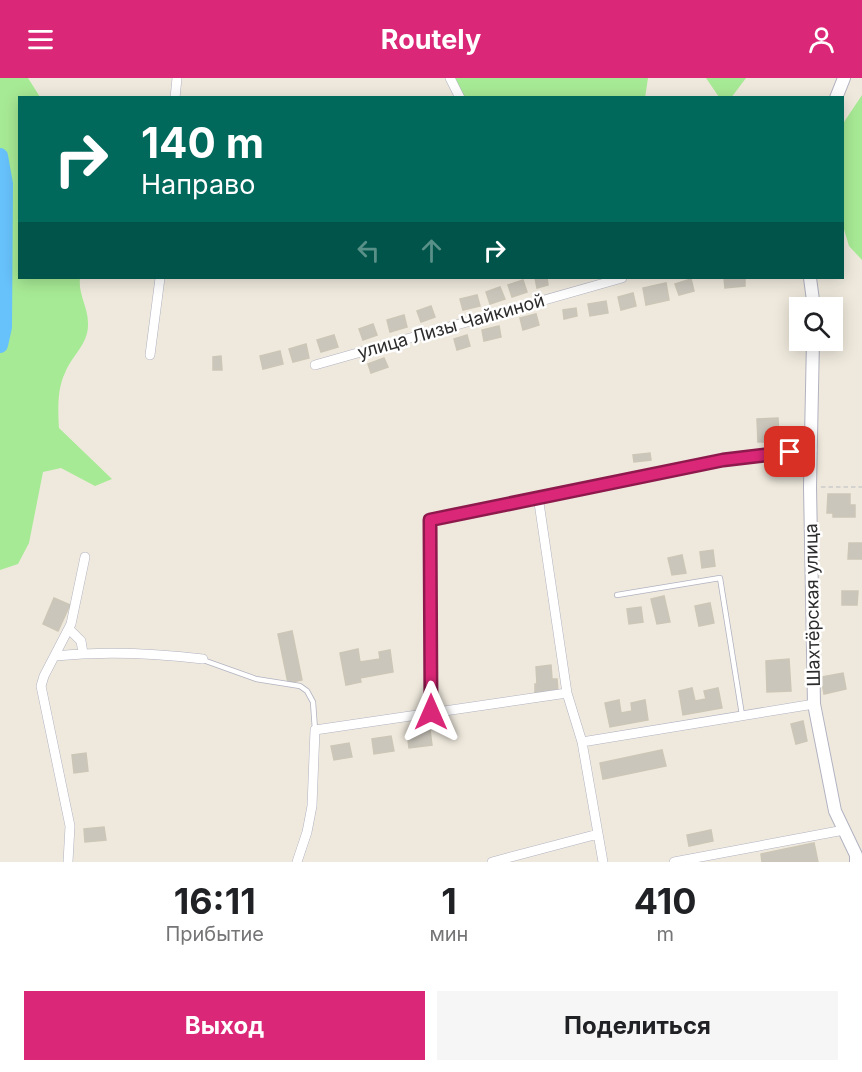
<!DOCTYPE html>
<html lang="ru">
<head>
<meta charset="utf-8">
<style>
	body { margin:0; font-family:Inter,sans-serif; background:#f6f6f6; color:#202124; height:100vh; display:flex; flex-direction:column; font-size:22px; white-space:nowrap }
	* { box-sizing:border-box; margin:0 }
	p { font-size:20px; color:#757577 }
	.icon { flex:none; width:33px; height:33px; fill:none; stroke:currentColor; stroke-width:2; stroke-linecap:round; stroke-linejoin:round }
	.map { position:relative; height:784px; overflow:hidden }
	.drawer { display:flex; flex-direction:column; background:#fff; flex:1 }
	.drawer>* { flex:none }
	.hud { position:absolute; left:18px; top:18px; width:826px; height:183px; border-radius:0px; box-shadow:0 3px 15px #0003; background:#00695c; color:#fff; overflow:hidden }
	.fabs { position:absolute; left:789px; top:219px; display:grid; gap:12px }
	.fabs a { display:grid; place-items:center; width:54px; height:54px; border-radius:0px; background:#fff; box-shadow:0 3px 15px #0003; font-size:30px }
	.pin { position:absolute; display:grid; place-items:center; width:51px; height:51px; color:#fff; margin:-26px; border-radius:12px; box-shadow:0 3px 9px #0006 }
	.me { position:absolute; width:66px; margin:-33px; rotate:0deg; stroke-linejoin:round; filter:drop-shadow(0 0 4px #0008) }
	.turn { display:flex; align-items:center; gap:21px; height:126px; padding:0 24px; font-size:27px }
	.turn .icon { width:78px; height:78px; stroke-width:2.5 }
	.turn b { display:block; font-size:42px; line-height:51px }
	.lanes { display:flex; align-items:center; height:57px; padding:0 24px; background:#0003; justify-content:center; gap:30px; direction:ltr }
	.lanes .off { opacity:.35 }
	.eta { display:flex; justify-content:space-evenly; align-items:center; height:102px; text-align:center }
	.eta b { font-size:36px; font-weight:700; line-height:42px }
	.action { display:flex; gap:12px; margin-top:auto; padding:12px 24px }
	.action a { flex:1; height:69px; border-radius:0px; background:#db2777; color:#fff; font-size:24px; font-weight:700; line-height:69px; text-align:center }
	.action a+a { background:#f6f6f6; color:#202124 }
	header { display:flex; justify-content:space-between; align-items:center; height:78px; padding:0 24px; background:#db2777; color:#fff; font-size:27px; font-weight:700 }
	.map>svg:first-child { display:block }
	.green { fill:#a7ea95 }
	.lines { fill:none; stroke-linecap:round; stroke-linejoin:round }
	.river { stroke:#67c1fa; stroke-width:16 }
	.building { fill:#cac6bc; stroke:#cbc6b6; stroke-width:1.5 }
	.lane-casing { stroke:#b1b2c1; stroke-width:6 }
	.street-casing { stroke:#b1b2c1; stroke-width:10 }
	.secondary-casing { stroke:#b1b2c1; stroke-width:14 }
	.path { stroke:#ccc; stroke-width:1.5; stroke-dasharray:4.5 3; stroke-linecap:butt }
	.lane { stroke:#fff; stroke-width:4.5 }
	.street { stroke:#fff; stroke-width:9 }
	.secondary { stroke:#fff; stroke-width:12 }
	.route-casing { stroke:#8e194d; stroke-width:15 }
	.route { stroke:#db2777; stroke-width:10 }
	.labels { text-anchor:middle; dominant-baseline:central; stroke-width:5; stroke-linejoin:round; paint-order:stroke }
	.street-label { font-size:18px; fill:#2c2c2c; stroke:#fff }
</style>
</head>
<body>
<header><svg class="icon" aria-label="menu" viewBox="0 0 24 24"><path d="M4 6h16M4 12h16M4 18h16"/></svg>Routely<svg class="icon" aria-label="person" viewBox="0 0 24 24"><circle cx="12" cy="8" r="4"/><path d="M4 21q1-7 8-7t8 7"/></svg></header>
<div class="map">
<svg width="862" height="784" viewBox="0 0 862 784">
	<rect width="100%" height="100%" fill="#efe9dd"/>
	<path class="green" d="M0,0H28L40,19L20,20V200H80C78,216 88,229 88,245C89,266 72,277 65,295C57,311 58,333 59,350L112,401L95,408L61,390L43,394L29,465L18,486L0,492Z
		M450,0H648L645,20L460,19Z
		M706,0H746L731,20L719,19Z
		M862,17V182L849,168L843,148V53L844,44Z"/>
	<g class="lines">
		<path class="river" d="M0,78L5,106L4,249L0,267"/>
	</g>
	<path class="building" d="M535,200H547L548,207L537,210Z
		M724,200H745V208L725,210Z
		M691,201L694,213L679,217L675,206Z
		M523,202L527,214L512,219L508,207Z
		M666,205L669,222L646,227L643,210Z
		M500,209L505,221L490,226L486,214Z
		M633,215L636,228L621,232L618,219Z
		M477,217L480,228L463,232L460,221Z
		M606,223L608,235L590,238L588,226Z
		M431,228L435,239L421,244L417,233Z
		M576,230L577,238L564,241L563,232Z
		M536,236L539,247L523,252L520,240Z
		M404,237L407,249L390,254L387,242Z
		M373,246L377,257L363,262L359,251Z
		M499,248L501,259L484,263L482,252Z
		M334,257L338,269L321,274L317,262Z
		M467,257L470,268L457,272L454,261Z
		M306,266L309,280L293,284L289,271Z
		M280,273L283,286L263,291L260,278Z
		M221,278L222,292H213V279Z
		M384,280L388,289L371,295L368,286Z
		M778,340L779,359H772V364H758L757,341Z
		M650,375L651,382L634,384L633,377Z
		M828,416H850V427H855V439H833V435H827Z
		M849,465H862V481H848Z
		M713,472L715,488L702,490L700,474Z
		M682,477L686,495L672,497L668,480Z
		M842,513H858L857,527H842Z
		M664,518L670,544L657,546L651,521Z
		M54,520L70,527L58,553L43,546Z
		M710,525L714,545L699,548L695,528Z
		M641,529L643,544L629,546L627,531Z
		M292,553L302,602L288,605L278,556Z
		M358,571L360,584L380,581L379,574L390,572L393,594L360,600L361,604L346,607L340,575Z
		M789,581L791,613L767,614L766,583Z
		M551,587L552,601H557L558,614L535,615V606H537L536,589Z
		M843,595L846,611L824,616L821,599Z
		M692,610L695,623L706,621L704,613L718,610L722,630L683,637L679,613Z
		M619,622L621,635L632,633L631,625L645,622L648,642L610,649L605,625Z
		M803,643L807,663L796,666L791,646Z
		M430,652L432,667L409,670L407,655Z
		M391,658L394,673L374,676L372,661Z
		M349,665L352,679L334,682L331,668Z
		M662,672L666,688L603,701L600,685Z
		M86,675L88,693L74,695L72,677Z
		M104,749L106,762L85,764L84,751Z
		M711,752L713,763L689,768L687,757Z
		M814,765L818,784H762L761,776Z"/>
	<g class="lines">
		<defs>
			<path id="lane" d="M617,517L720,500L742,637
				M203,582L256,601L300,608L307,613L313,624L315,652"/>
			<path id="street" d="M450,0L460,20
				M175,20L177,0
				M150,277L160,200
				M315,287L622,200
				M538,418L567,615
				M69,551L81,563L83,575
				M55,578C107,573 152,575 203,581
				M431,634L430,442L723,382L812,372
				M582,664L603,784
				M68,784L70,748L41,608L44,598L71,546L85,479
				M297,784L307,754L312,728L315,652L567,615L582,664L814,626
				M492,784L598,756
				M674,784L844,752"/>
			<path id="secondary" d="M836,20L844,0
				M810,200L814,230
				M813,262L810,409L814,626L835,733L856,777V784"/>
		</defs>
		<use href="#lane" class="lane-casing"/>
		<use href="#street" class="street-casing"/>
		<use href="#secondary" class="secondary-casing"/>
		<path class="path" d="M821,409H862"/>
		<use href="#lane" class="lane"/>
		<use href="#street" class="street"/>
		<use href="#secondary" class="secondary"/>
	</g>
	<g class="lines">
		<defs>
			<path id="route" d="M431,634L430,442L723,382L790,374"/>
		</defs>
		<use href="#route" class="route-casing"/>
		<use href="#route" class="route"/>
	</g>
	<g class="labels">
		<g class="street-label">
			<text transform="translate(451 248) rotate(-16)">улица Лизы Чайкиной</text>
			<text transform="translate(812 527) rotate(-91)">Шахтёрская улица</text>
		</g>
	</g>
</svg>
<div class="fabs">
<a><svg class="icon" aria-label="search" viewBox="0 0 24 24"><circle cx="10" cy="10" r="6"/><path d="M15 15l6 6"/></svg></a>
</div>
<div class="pin" style="left:790px;top:374px;background:#d93025"><svg class="icon" aria-label="arrive" viewBox="0 0 24 24"><path d="M6 21V4h12l-3 4 3 4H6"/></svg></div>
<svg class="me" style="left:431px;top:634px" viewBox="-20 -20 40 40"><path d="M0-17L14 15 0 8-14 15z" fill="#db2777" stroke="#fff" stroke-width="4"/></svg>
<div class="hud">
<div class="turn"><svg class="icon" aria-label="right" viewBox="0 0 24 24"><path d="M7 20v-9h11M14 6l5 5-5 5"/></svg><div><b>140 m</b>Направо</div></div>
<div class="lanes"><svg class="icon off" aria-label="left" viewBox="0 0 24 24"><path d="M17 20v-9H6M10 6l-5 5 5 5"/></svg><svg class="icon off" aria-label="ahead" viewBox="0 0 24 24"><path d="M12 20V5M6 11l6-6 6 6"/></svg><svg class="icon" aria-label="right" viewBox="0 0 24 24"><path d="M7 20v-9h11M14 6l5 5-5 5"/></svg></div>
</div>
</div>
<section class="drawer">
<div class="eta">
<div><b>16:11</b><p>Прибытие</p></div>
<div><b>1</b><p>мин</p></div>
<div><b>410</b><p>m</p></div>
</div>
<div class="action"><a>Выход</a><a>Поделиться</a></div>
</section>
</body>
</html>
